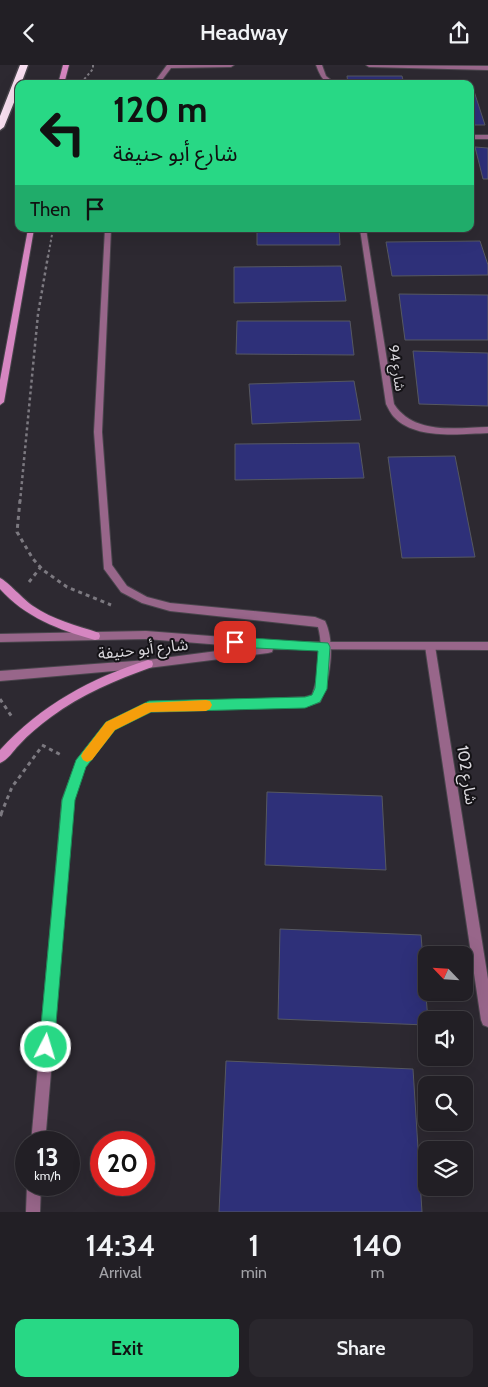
<!DOCTYPE html>
<html lang="en">
<head>
<meta charset="utf-8">
<style>
	body { margin:0; font-family:Cabin,"Noto Sans Arabic",sans-serif; background:#2a272d; color:#f1f3f6; height:100vh; display:flex; flex-direction:column; font-size:19px; white-space:nowrap }
	* { box-sizing:border-box; margin:0 }
	p { font-size:16px; color:#a2a2a7 }
	.icon { flex:none; width:28px; height:28px; fill:none; stroke:currentColor; stroke-width:2; stroke-linecap:round; stroke-linejoin:round }
	.map { position:relative; height:1147px; overflow:hidden }
	.drawer { display:flex; flex-direction:column; background:#221f25; flex:1 }
	.drawer>* { flex:none }
	.guide { position:absolute; left:15px; top:15px; width:459px; height:152px; border-radius:10px; box-shadow:0 5px 20px #0002,0 0 0 1px #3f3d42; background:#28d885; color:#111; overflow:hidden }
	.needle { width:32px; rotate:295deg }
	.buttons { position:absolute; left:418px; top:881px; display:grid; gap:10px }
	.buttons a { display:grid; place-items:center; width:55px; height:55px; border-radius:10px; background:#221f25; box-shadow:0 5px 20px #0002,0 0 0 1px #3f3d42; font-size:25px }
	.speed { position:absolute; left:15px; top:1066px; display:flex; gap:10px; font-size:25px; font-weight:700; text-align:center }
	.speed>* { display:grid; place-content:center; width:65px; height:65px; border-radius:50%; background:#221f25; box-shadow:0 5px 20px #0002,0 0 0 1px #3f3d42; line-height:1 }
	.speed small { font-size:12px; font-weight:400 }
	.speed .limit { border:8px solid #d22; background:#fff; color:#111 }
	.pin { position:absolute; display:grid; place-items:center; width:42px; height:42px; color:#fff; margin:-21px; border-radius:10px; box-shadow:0 2px 8px #0006 }
	.me { position:absolute; width:55px; margin:-28px; rotate:5deg; stroke-linejoin:round; filter:drop-shadow(0 0 4px #0008) }
	.turn { display:flex; align-items:center; gap:18px; height:105px; padding:0 15px; font-size:22px }
	.turn .icon { width:65px; height:65px; stroke-width:2.5 }
	.turn b { display:block; font-size:35px; line-height:42px }
	.then { display:flex; align-items:center; height:48px; padding:0 15px; background:#0003; gap:10px; font-size:19px }
	.eta { display:flex; justify-content:space-evenly; align-items:center; height:85px; text-align:center }
	.eta b { font-size:30px; font-weight:600; line-height:35px }
	.cta { display:flex; gap:10px; margin-top:auto; padding:10px 15px }
	.cta a { flex:1; height:58px; border-radius:10px; background:#28d885; color:#111; font-size:20px; font-weight:600; line-height:58px; text-align:center }
	.cta a+a { background:#2a272d; color:#f1f3f6 }
	header { display:flex; justify-content:space-between; align-items:center; height:65px; padding:0 15px; background:#221f25; font-size:22px; font-weight:600 }
	.map>svg:first-child { display:block }
	.building { fill:#2e3079; stroke:#565861 }
	.lines { fill:none; stroke-linecap:round; stroke-linejoin:round }
	.service-casing { stroke:#49454c; stroke-width:2 }
	.minor-casing { stroke:#49454c; stroke-width:2 }
	.tertiary-casing { stroke:#49454c; stroke-width:2 }
	.secondary-casing { stroke:#49454c; stroke-width:2 }
	.motorway-casing { stroke:#49454c; stroke-width:3 }
	.path-far3 { stroke:#7c7980; stroke-width:2; stroke-dasharray:2.5 2.5; stroke-linecap:butt }
	.path-far2 { stroke:#7c7980; stroke-width:2.5; stroke-dasharray:3 3; stroke-linecap:butt }
	.path-far1 { stroke:#7c7980; stroke-width:3; stroke-dasharray:4 4; stroke-linecap:butt }
	.path { stroke:#7c7980; stroke-width:4; stroke-dasharray:5 5; stroke-linecap:butt }
	.service { fill:#98668a; fill-rule:evenodd }
	.minor { fill:#98668a; fill-rule:evenodd }
	.tertiary { fill:#98668a; fill-rule:evenodd }
	.secondary { fill:#d686c1; fill-rule:evenodd }
	.motorway { fill:#f8def0; fill-rule:evenodd }
	.route { fill:#28d885; stroke:#1a8c56 }
	.slow { fill:#f59e0b }
	.labels { text-anchor:middle; dominant-baseline:central; stroke-width:4; stroke-linejoin:round; paint-order:stroke }
	.far-street-label { font-size:14px; fill:#d9d7dc; stroke:#141216 }
	.street-label { font-size:16px; fill:#d9d7dc; stroke:#141216 }
</style>
</head>
<body>
<header><svg class="icon" aria-label="back" viewBox="0 0 24 24"><path d="M15 5l-7 7 7 7"/></svg>Headway<svg class="icon" aria-label="share" viewBox="0 0 24 24"><path d="M12 15V3M7 8l5-5 5 5M5 13v7h14v-7"/></svg></header>
<div class="map">
<svg width="488" height="1147" viewBox="0 0 488 1147">
	<rect width="100%" height="100%" fill="#2d2931"/>
	<path class="building" d="M347,11H402L404,19H348Z
		M470,23H473L485,60H470Z
		M475,82L488,83V114H483Z
		M257,164H339L340,180H257Z
		M480,176L488,200V210L392,211L386,177Z
		M341,201L346,236L234,238V202Z
		M399,229L488,230V275H405Z
		M237,256H350L354,290L236,289Z
		M413,286L488,288V341L419,339Z
		M354,316L361,355L252,359L249,319Z
		M359,378L364,413L235,415V379Z
		M455,391L475,492L402,493L388,392Z
		M267,727L382,731L386,805L265,800Z
		M280,864L421,870L428,955L426,960L278,954Z
		M226,996L413,1004L422,1147H219Z"/>
	<g class="lines">
		<defs>
			<path id="service" d="M167,0H234L231,2L171,3L159,19H153Z
				M316,0H322L326,11L336,19C323,19 320,10 316,0Z
				M366,0L488,1V5L369,2Z
				M105,164H111L102,367L112,500L127,521L147,532L170,538L315,552L325,556C336,579 330,615 320,637L305,642L150,647L114,664L85,702L74,735L45,1078H31L62,735L77,695L106,658L145,639L305,632L312,630C319,610 324,583 318,562L170,546L142,538L121,527L104,504L94,367Z
				M27,1120H41L40,1147H26Z"/>
			<path id="minor" d="M470,70H488V74H470Z
				M360,164H366L394,339C414,370 456,363 488,362V368C461,369 415,375 394,352C391,349 388,343 386,339Z
				M430,577L434,578L435,581L488,914V962L483,960L481,955L425,581L426,578Z"/>
			<path id="tertiary" d="M146,566L289,577H488V585L273,584L272,587L268,588L148,603L0,616V606L148,595L248,582L146,574L0,577V569Z"/>
			<path id="secondary" d="M63,0H69L64,19H58Z
				M28,164H34L4,337L0,340V315Z
				M0,513C7,516 24,535 33,541C53,555 76,560 99,568L100,571L99,574L95,575C59,565 25,552 0,524Z
				M148,595L152,596L153,599L152,602C116,615 82,629 51,652C40,660 29,669 19,680C13,686 8,695 0,698V685C41,640 91,613 148,595Z"/>
			<path id="motorway" d="M20,0H28L21,19H19V25L4,62L0,65V51Z"/>
		</defs>
		<use href="#service" class="service-casing"/>
		<use href="#minor" class="minor-casing"/>
		<use href="#tertiary" class="tertiary-casing"/>
		<use href="#secondary" class="secondary-casing"/>
		<use href="#motorway" class="motorway-casing"/>
		<path class="path-far3" d="M81,18L93,4V0
			M48,192L53,164"/>
		<path class="path-far2" d="M20,437L38,249L48,191"/>
		<path class="path-far1" d="M20,435L17,467L33,494L43,505L67,522L111,540
			M29,517L40,503
			M0,634L12,652
			M42,680L63,691
			M1,749L12,722L40,684"/>
		<path class="path" d="M0,751L1,748"/>
		<use href="#service" class="service"/>
		<use href="#minor" class="minor"/>
		<use href="#tertiary" class="tertiary"/>
		<use href="#secondary" class="secondary"/>
		<use href="#motorway" class="motorway"/>
	</g>
	<path class="route" d="M235,572L328,578L330,582L327,624L320,637L305,643L151,647L115,665L86,702L75,735L54,982L52,988L46,990L41,988L39,982L62,735L76,695L106,657L149,636L305,632L312,630L315,623L318,586L235,582L231,580L230,577L231,573Z"/>
	<path class="slow" d="M206,635L210,636L212,640L210,644L206,646L151,647L115,665L92,695L87,697L83,695L81,691L83,687L106,657L145,638Z"/>
	<g class="labels">
		<g class="far-street-label">
			<text transform="translate(397 303) rotate(81)">شارع 94</text>
		</g>
		<g class="street-label">
			<text transform="translate(143 584) rotate(-6)">شارع أبو حنيفة</text>
			<text transform="translate(467 710) rotate(81)">شارع 102</text>
		</g>
	</g>
</svg>
<div class="buttons">
<a><svg class="needle" viewBox="-14 -14 28 28"><path d="M0-13l5 13h-10z" fill="#e53935"/><path d="M0 13l5-13h-10z" fill="#a2a2a7"/></svg></a>
<a><svg class="icon" aria-label="sound" viewBox="0 0 24 24"><path d="M4 9h4l5-4v14l-5-4H4zM17 9q2 3 0 6"/></svg></a>
<a><svg class="icon" aria-label="search" viewBox="0 0 24 24"><circle cx="10" cy="10" r="6"/><path d="M15 15l6 6"/></svg></a>
<a><svg class="icon" aria-label="layers" viewBox="0 0 24 24"><path d="M12 4l9 5-9 5-9-5zM3 14l9 5 9-5"/></svg></a>
</div>
<div class="speed"><div>13<small>km/h</small></div><div class="limit">20</div></div>
<div class="pin" style="left:235px;top:577px;background:#d93025"><svg class="icon" aria-label="arrive" viewBox="0 0 24 24"><path d="M6 21V4h12l-3 4 3 4H6"/></svg></div>
<svg class="me" style="left:46px;top:982px" viewBox="-20 -20 40 40"><circle r="17" fill="#28d885" stroke="#fff" stroke-width="3"/><path d="M0-11L8 9 0 5-8 9z" fill="#fff"/></svg>
<div class="guide">
<div class="turn"><svg class="icon" aria-label="left" viewBox="0 0 24 24"><path d="M17 20v-9H6M10 6l-5 5 5 5"/></svg><div><b>120 m</b>شارع أبو حنيفة</div></div>
<div class="then">Then<svg class="icon" aria-label="arrive" viewBox="0 0 24 24"><path d="M6 21V4h12l-3 4 3 4H6"/></svg></div>
</div>
</div>
<section class="drawer">
<div class="eta">
<div><b>14:34</b><p>Arrival</p></div>
<div><b>1</b><p>min</p></div>
<div><b>140</b><p>m</p></div>
</div>
<div class="cta"><a>Exit</a><a>Share</a></div>
</section>
</body>
</html>
